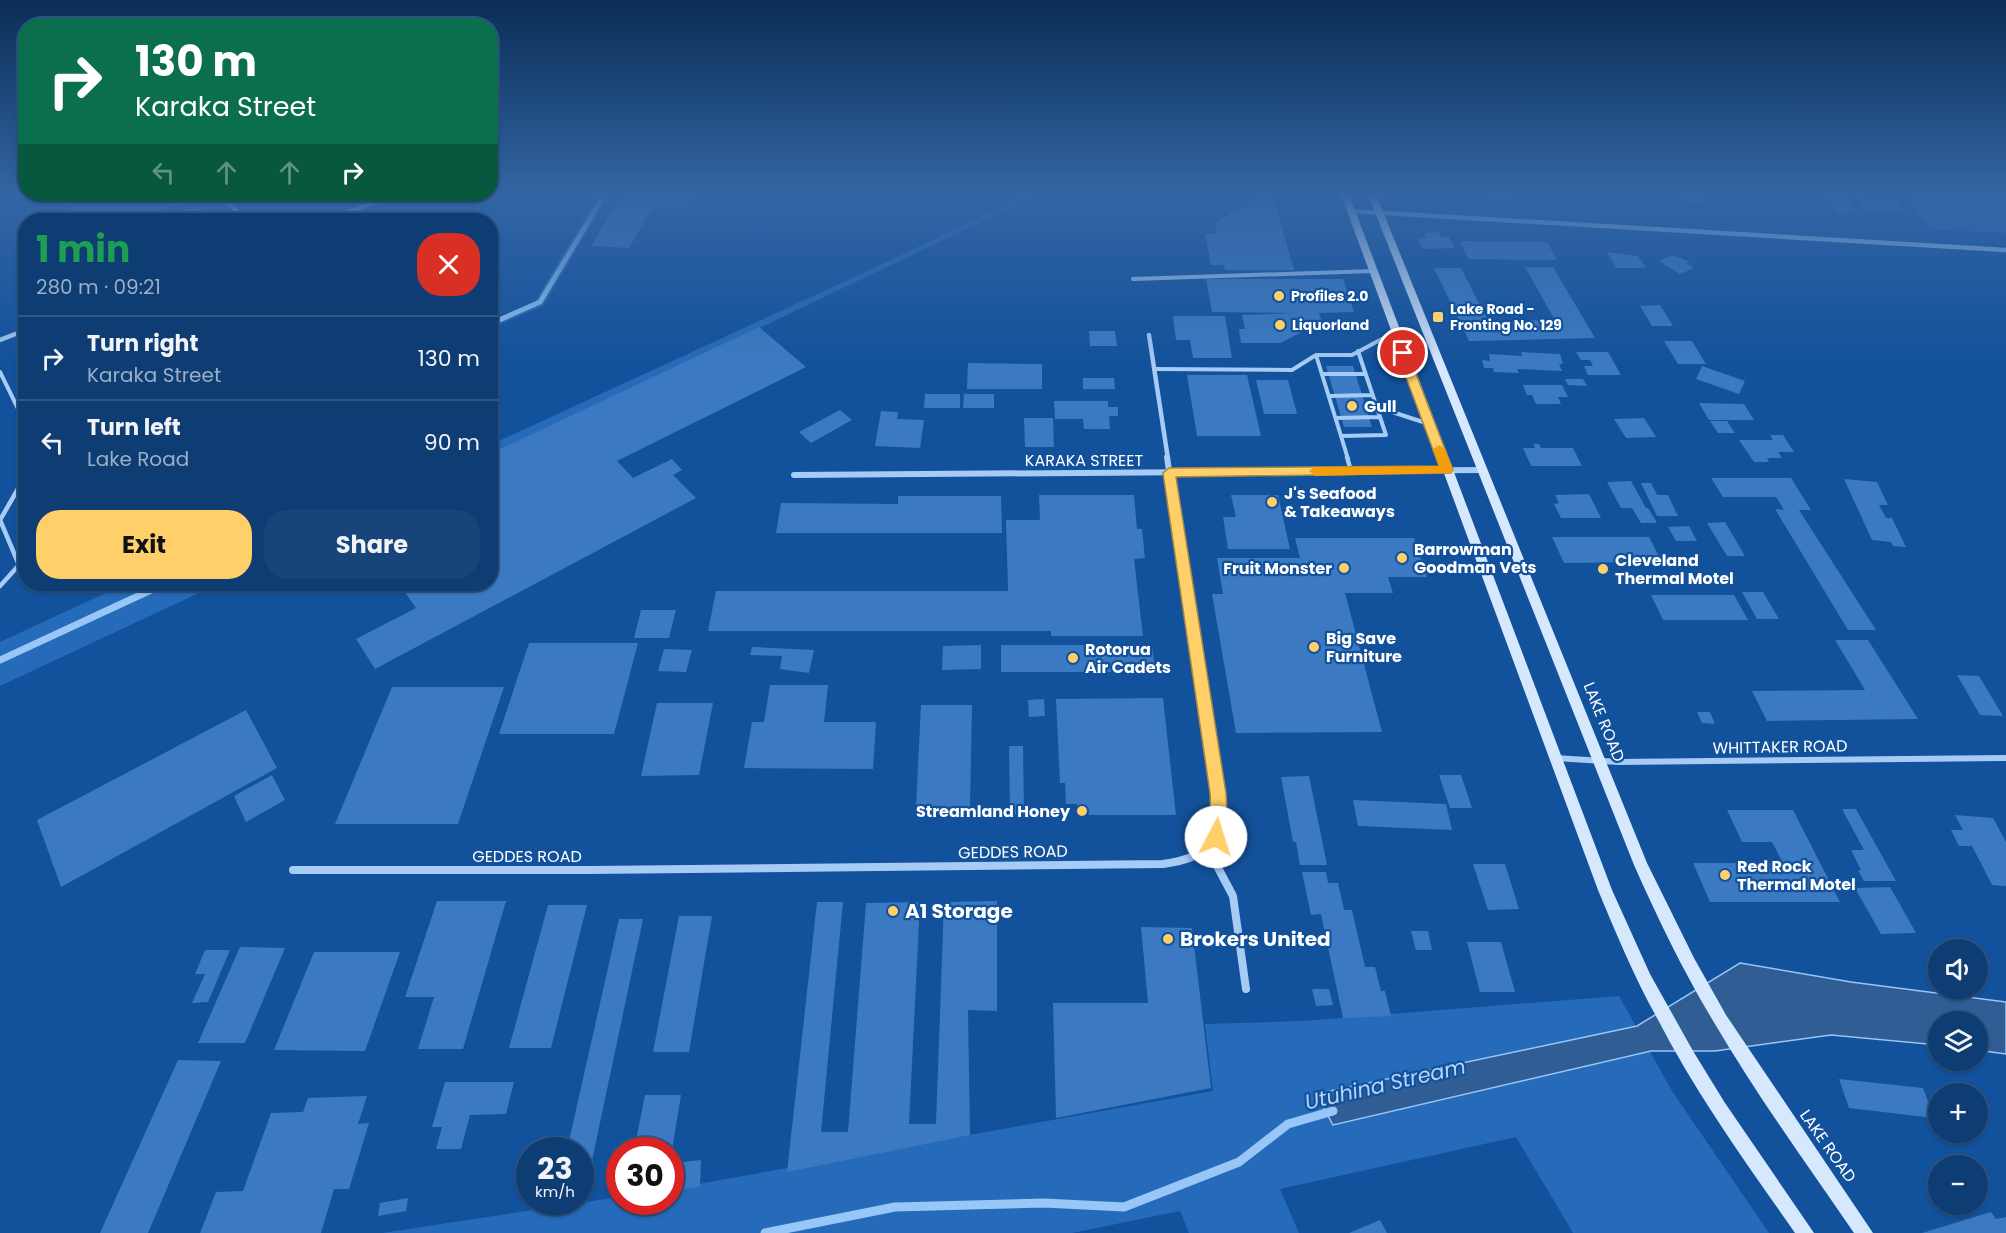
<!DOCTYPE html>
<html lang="en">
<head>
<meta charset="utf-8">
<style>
	body { margin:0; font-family:Poppins,sans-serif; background:#174479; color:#f1f3f6; height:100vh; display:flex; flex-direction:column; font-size:22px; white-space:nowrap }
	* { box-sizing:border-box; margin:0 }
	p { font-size:20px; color:#9baec5 }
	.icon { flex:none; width:33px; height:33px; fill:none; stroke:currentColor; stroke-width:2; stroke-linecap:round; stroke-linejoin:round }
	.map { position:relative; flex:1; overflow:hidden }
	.sheet { position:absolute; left:18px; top:213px; width:480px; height:378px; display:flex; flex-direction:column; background:#0e3d74; border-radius:24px; box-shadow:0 2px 4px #0004,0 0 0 2px #2e5686 }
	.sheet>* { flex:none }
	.guide { position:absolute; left:18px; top:18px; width:480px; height:183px; border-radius:24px; box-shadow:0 2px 4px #0004,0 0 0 2px #2e5686; background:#0b6e4f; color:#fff; overflow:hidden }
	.fabs { position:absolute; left:1928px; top:939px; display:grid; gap:12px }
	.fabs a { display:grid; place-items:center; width:60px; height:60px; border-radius:50%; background:#0e3d74; box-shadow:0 2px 4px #0004,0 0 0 2px #2e5686; font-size:30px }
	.speed { position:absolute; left:516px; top:1137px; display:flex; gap:12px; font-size:30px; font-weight:700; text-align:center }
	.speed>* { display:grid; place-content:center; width:78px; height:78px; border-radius:50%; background:#0e3d74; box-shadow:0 2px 4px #0004,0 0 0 2px #2e5686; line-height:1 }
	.speed small { font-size:15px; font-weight:400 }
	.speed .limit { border:9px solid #d22; background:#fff; color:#111 }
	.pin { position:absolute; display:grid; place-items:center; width:51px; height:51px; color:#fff; margin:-26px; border:3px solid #fff; border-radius:50%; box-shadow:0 2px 6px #0007 }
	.me { position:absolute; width:66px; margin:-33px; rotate:5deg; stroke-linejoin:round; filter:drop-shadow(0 0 4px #0008) }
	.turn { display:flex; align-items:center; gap:21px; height:126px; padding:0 18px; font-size:27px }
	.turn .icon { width:78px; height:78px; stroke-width:2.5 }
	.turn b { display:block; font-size:42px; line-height:51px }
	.lanes { display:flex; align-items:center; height:57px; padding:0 18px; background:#0003; justify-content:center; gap:30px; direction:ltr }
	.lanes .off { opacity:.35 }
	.round { display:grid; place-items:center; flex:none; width:63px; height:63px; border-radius:24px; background:#174479 }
	.headline { display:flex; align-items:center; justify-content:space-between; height:102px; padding:0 18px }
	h1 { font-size:36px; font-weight:700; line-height:45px; color:#1e9e55 }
	.cta { display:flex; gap:12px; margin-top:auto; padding:12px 18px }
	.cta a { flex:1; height:69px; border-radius:24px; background:#ffd069; color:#111; font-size:24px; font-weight:700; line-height:69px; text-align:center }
	.cta a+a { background:#174479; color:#f1f3f6 }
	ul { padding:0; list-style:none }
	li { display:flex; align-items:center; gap:18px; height:84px; padding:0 18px; border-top:2px solid #2e5686 }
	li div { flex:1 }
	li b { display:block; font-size:22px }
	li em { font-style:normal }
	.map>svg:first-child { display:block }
	.green { fill:#256bb9 }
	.water { fill:#305e94; stroke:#98c6f7; stroke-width:1.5 }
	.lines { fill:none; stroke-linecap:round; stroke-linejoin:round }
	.stream-far2 { stroke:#98c6f7; stroke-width:5 }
	.stream-far1 { stroke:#98c6f7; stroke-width:7 }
	.stream { stroke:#98c6f7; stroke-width:9 }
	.building { fill:#3b7ac2 }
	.service-far1 { stroke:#a6cbf4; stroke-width:4 }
	.service { stroke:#a6cbf4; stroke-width:4.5 }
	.minor-far2 { stroke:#a6cbf4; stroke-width:4.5 }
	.minor-far1 { stroke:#a6cbf4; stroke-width:6 }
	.minor { stroke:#a6cbf4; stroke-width:8 }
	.secondary { fill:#d6e8fd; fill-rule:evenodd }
	.route { fill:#ffd069; stroke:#a68744; stroke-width:1.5 }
	.slow { fill:#f59e0b }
	.poi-dot { fill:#ffd069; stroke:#12519b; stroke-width:2 }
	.labels { text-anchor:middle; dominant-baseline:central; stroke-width:4.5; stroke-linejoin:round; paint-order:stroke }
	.far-poi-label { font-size:14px; font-weight:bold; fill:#fff; stroke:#12519b; text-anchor:start }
	.poi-label { font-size:16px; font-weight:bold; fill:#fff; stroke:#12519b; text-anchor:start }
	.street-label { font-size:16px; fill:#fff; stroke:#12519b }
	.near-poi-label { font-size:20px; font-weight:bold; fill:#fff; stroke:#12519b; text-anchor:start }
	.near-water-label { font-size:21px; font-style:italic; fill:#b3d5fa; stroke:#12519b }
</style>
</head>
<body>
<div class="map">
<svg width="2006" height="1233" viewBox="0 0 2006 1233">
	<rect width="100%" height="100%" fill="#12519b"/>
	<path class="green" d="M599,192H611L543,306L491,328V321L535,302Z
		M1029,192H1044L491,456L490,445L887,262Z
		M1902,192H2006V233L1929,229Z
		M125,584H218L0,686V642Z
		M1619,996L1672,1091L1769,1233H1573L1516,1137L1280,1189L1299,1233H1189L1180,1211L1072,1233H382L619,1197L620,1202H670L671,1189L1213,1091L1205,1024L1302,1021Z"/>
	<path class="water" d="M1740,963L1851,982L2006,1002V1054L1977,1050V1022H1938V1045L1831,1035L1715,1051H1651L1333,1125L1316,1094L1637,1026Z"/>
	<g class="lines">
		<path class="stream-far2" d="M490,324L540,302L606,192"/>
		<path class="stream-far1" d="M0,660L164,584"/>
		<path class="stream" d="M765,1233L895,1207L1044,1203L1124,1207L1239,1162L1288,1124L1333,1111"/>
	</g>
	<path class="building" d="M518,192H543L526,199Z
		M624,192H696L688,208L653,206L629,248L591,246Z
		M1269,192H1272L1294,270H1225L1224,265H1211L1205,234H1217L1215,222Z
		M1474,192H1510L1513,200L1482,198L1481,196H1475Z
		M1528,192H1546L1549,197H1530Z
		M1679,192H1699L1706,203H1686Z
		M1824,192H1841L1857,213L1836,212L1823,195H1826Z
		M67,194H131L135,198L149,194H178L185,203L134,220H76L59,196Z
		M288,194H316L307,203L280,201Z
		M1856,198L1895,200L1903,211H1875L1864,209Z
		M201,207L211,219L152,220L178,211Z
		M1438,232L1441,237H1449L1455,248L1423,249L1417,238H1426L1424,233Z
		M1460,241L1547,242L1557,260L1468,259Z
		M1607,252L1638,256L1646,268H1616Z
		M1673,255L1690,262L1686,263L1694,268L1680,274L1659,261Z
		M1525,267H1553L1595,338L1469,341L1434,268H1461L1488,321L1555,320Z
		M1206,279H1343L1354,312L1319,313L1322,322L1280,343H1241L1239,329H1245L1242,315L1297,313L1212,312Z
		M1660,305L1673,326H1652L1640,306Z
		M1173,316H1225L1232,358H1193L1190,340H1176Z
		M759,327L806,367L617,461L633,478L672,459L682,470L673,475L696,498L375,669L356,639L416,608L399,584H490V454Z
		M1089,331H1115L1117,346H1090Z
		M1664,341H1692L1706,364H1678Z
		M1521,352L1560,354L1563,364H1559L1562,371L1517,369L1519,373L1494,372L1493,368H1484L1482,360L1490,361L1489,354L1522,356Z
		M1576,352H1608L1621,375H1588L1584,366H1593L1590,360H1581Z
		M968,363L1042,364V389H967Z
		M1326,366H1353L1372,427H1344Z
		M1702,366L1745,381L1739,394L1696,379Z
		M1187,375H1247L1261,436H1197Z
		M1083,378H1114L1115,389H1083Z
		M1565,379H1583L1587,386L1568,385Z
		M1256,380H1288L1297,414H1264Z
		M1523,385H1562L1568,397H1558L1561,404H1536L1532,395H1527Z
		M925,394H960V408H924Z
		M964,394H994V408H963Z
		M1054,401H1108V407H1118V416H1109L1110,429H1084L1083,419H1055Z
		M1699,403L1744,404L1754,420H1709Z
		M840,410L852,420L811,443L799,432Z
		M881,411L898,412L897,419L924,420L920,448L875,446Z
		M1024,418H1053L1054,447H1025Z
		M1644,418L1656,437L1626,438L1614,419Z
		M1710,421H1727L1735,433H1718Z
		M1770,435H1783L1794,452H1778L1782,458H1767L1769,462H1754L1739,440H1773Z
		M1533,444H1539L1541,448H1573L1582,466H1531L1523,448H1535Z
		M1711,478H1791L1811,510H1799L1876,630H1848L1775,509L1784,510L1776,497H1723Z
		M1844,479L1877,482L1888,505H1879L1886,518H1892L1906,547L1893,546L1891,542L1872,540Z
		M1631,481L1646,508H1648L1657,523H1641L1632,508H1621L1607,482Z
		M1641,483H1651L1657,495H1668L1678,516H1657Z
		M1589,494L1601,518H1561L1554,504L1559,503L1555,495Z
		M1039,495H1134L1137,529H1142L1145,558L1134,559L1143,636H1051V631H708L716,591H1008L1006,520H1040Z
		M1231,495H1278L1290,549H1228L1223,517H1236Z
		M898,496H1001L1002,533H776L781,503L898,504Z
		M1725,522L1745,556H1727L1707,523Z
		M1689,526L1697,541H1676L1668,527Z
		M1552,537H1649L1662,562L1564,563Z
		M1295,538H1414L1427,577H1388L1393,593H1345L1382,732L1236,733L1212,594H1223L1217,558H1300Z
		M1742,592H1763L1779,619H1757Z
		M1651,595H1734L1748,620H1663Z
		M641,610H676L669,638H634Z
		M1835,640H1868L1918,719L1767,721L1752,691L1865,690Z
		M529,643H638L614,734H499Z
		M981,645V669L942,670L943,646Z
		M1001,645H1152L1155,672H1001Z
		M752,647L814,650L809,673L780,669L782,656L750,655Z
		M664,649L692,650L686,672L658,671Z
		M1957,675L1979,676L2003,716L1980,715Z
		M770,685H828L824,722H876L873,769L744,768L752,722H764Z
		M392,687H504L458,824H335Z
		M1163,698L1176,815H1078L1077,804H1066L1065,783H1060L1056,699Z
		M1044,699L1045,716L1029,717L1028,700Z
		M657,703H713L699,775L641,776Z
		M921,705H972L970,807H916Z
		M246,710L277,768L61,887L37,820Z
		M1697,712H1710L1715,724L1702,723Z
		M1009,746H1023L1024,815H1010Z
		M272,775L285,800L246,822L234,796Z
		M1439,775H1461L1472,808H1450Z
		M1309,776L1327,865H1300L1296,842H1293L1281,777Z
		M1353,800L1446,804L1452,830L1358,826Z
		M1842,809H1856L1896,881H1864L1858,870H1861L1851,850H1864Z
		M1727,810H1793L1840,902H1710L1693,863H1783L1772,842H1742Z
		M1955,815L1993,818L2006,842V886L1992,885L1972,846H1959L1951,830H1963Z
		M1473,864H1505L1519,909L1488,910Z
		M1302,872H1326L1328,883H1338L1344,910H1352L1365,967H1375L1381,991H1385L1391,1016L1343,1018L1321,914L1311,915Z
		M1890,887L1916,933L1881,934L1855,888Z
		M437,901H506L463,1049H418L434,997H405Z
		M997,901V1011L968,1010L970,1135L787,1172L817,902H843L821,1132H848L866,903L920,902L909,1124H936L944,902Z
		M548,905H587L551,1048H509Z
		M679,916H712L689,1052H653Z
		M619,919H643L585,1194H580V1150H567Z
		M1141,927L1192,928L1211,1088L1056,1118L1053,1003H1148Z
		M1411,931H1428L1432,950H1416Z
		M1467,942H1501L1515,992H1480Z
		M240,947L285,948L245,1043H198Z
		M205,950H230L208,1002L192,1003L205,974H195Z
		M314,952H400L365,1051L274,1050Z
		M1312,989H1329L1333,1005L1316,1006Z
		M178,1060L221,1061L148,1233H100Z
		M1839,1079L1923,1088L1934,1118L1849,1108Z
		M445,1082H514L506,1114L470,1115L461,1149H436L442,1127H432Z
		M645,1095H681L672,1150H634Z
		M367,1096L358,1124L369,1123L349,1189H334L321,1233H200L216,1192L243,1191L271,1113L303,1112L308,1098Z
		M701,1160L700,1187L673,1190L674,1163Z
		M408,1198L406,1211L378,1216L380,1203Z
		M1991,1212L1996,1219L2006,1217V1233H1922Z
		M1380,1220L1387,1233H1349Z"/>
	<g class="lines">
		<path class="service-far1" d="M1133,279L1373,271
			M1316,355L1341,436
			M1154,369L1292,370L1316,355H1352L1395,332
			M0,372L26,425
			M1322,374H1365
			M1329,396L1372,395
			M1377,407L1429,424
			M1336,418L1380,417
			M1348,459L1341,436L1386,435L1358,351"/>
		<path class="service" d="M1347,457L1351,471
			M0,586L19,565L0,520L26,475"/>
		<path class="minor-far2" d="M222,194L244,220
			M1351,211L2006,250
			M326,220L397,194
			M1149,335L1168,459
			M0,340L26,330"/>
		<path class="minor-far1" d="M1167,457L1218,799
			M794,475L1482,470
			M1555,758L1619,762L2006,758"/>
		<path class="minor" d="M1208,849L1233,896L1246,989
			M293,870H590L1163,864C1209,857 1220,844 1218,797"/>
		<path class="secondary" d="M1340,192H1348L1612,890L1650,974L1693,1051L1725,1103L1814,1233H1795C1746,1163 1696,1094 1657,1018C1634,977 1616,933 1598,890Z
			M1367,192H1375L1647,863L1694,958L1726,1015L1873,1233H1854C1807,1164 1757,1096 1715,1024C1684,973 1658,919 1634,865Z"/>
	</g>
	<linearGradient id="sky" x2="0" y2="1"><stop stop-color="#0a2d55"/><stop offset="0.53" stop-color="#3365a4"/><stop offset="1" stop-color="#3365a4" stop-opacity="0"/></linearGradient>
	<rect width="2006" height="365" fill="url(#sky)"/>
	<path class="route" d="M1403,350L1408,353L1453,470L1451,473L1176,477L1226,793C1227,810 1229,826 1222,842L1216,844L1211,842C1209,838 1211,802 1210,793L1163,473L1169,468L1439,466L1397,353Z"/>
	<path class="slow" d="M1439,445L1445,449L1453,470L1451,473L1315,476L1309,471L1315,467L1439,466L1433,449Z"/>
	<g class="poi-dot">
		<circle cx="1279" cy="296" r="6"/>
		<rect x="1432" y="311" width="12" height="12" rx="3"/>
		<circle cx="1280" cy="325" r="6"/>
		<circle cx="1352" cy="406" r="6"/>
		<circle cx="1272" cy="502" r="6"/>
		<circle cx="1402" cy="558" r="6"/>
		<circle cx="1344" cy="568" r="6"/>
		<circle cx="1603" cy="569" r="6"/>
		<circle cx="1314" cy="647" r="6"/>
		<circle cx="1073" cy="658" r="6"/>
		<circle cx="1082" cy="811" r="6"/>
		<circle cx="1725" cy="875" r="6"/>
		<circle cx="893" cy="911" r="6"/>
		<circle cx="1168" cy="939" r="6"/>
	</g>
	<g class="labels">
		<g class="far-poi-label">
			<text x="1291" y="296">Profiles 2.0</text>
			<text x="1450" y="309">Lake Road -<tspan x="1450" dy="16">Fronting No. 129</tspan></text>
			<text x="1292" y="325">Liquorland</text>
		</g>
		<g class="poi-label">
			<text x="1364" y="406">Gull</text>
			<text x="1284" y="493">J's Seafood<tspan x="1284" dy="18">&amp; Takeaways</tspan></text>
			<text x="1414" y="549">Barrowman<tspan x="1414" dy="18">Goodman Vets</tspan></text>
			<text x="1615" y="560">Cleveland<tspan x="1615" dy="18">Thermal Motel</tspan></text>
			<text x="1332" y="568" text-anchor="end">Fruit Monster</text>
			<text x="1326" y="638">Big Save<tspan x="1326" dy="18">Furniture</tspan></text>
			<text x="1085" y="649">Rotorua<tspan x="1085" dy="18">Air Cadets</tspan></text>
			<text x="1070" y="811" text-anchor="end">Streamland Honey</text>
			<text x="1737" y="866">Red Rock<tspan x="1737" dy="18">Thermal Motel</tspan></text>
		</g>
		<g class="street-label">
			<text x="1084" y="460">KARAKA STREET</text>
			<text transform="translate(1604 722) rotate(68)">LAKE ROAD</text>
			<text transform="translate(1780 747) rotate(-1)">WHITTAKER ROAD</text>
			<text transform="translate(1013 852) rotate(-1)">GEDDES ROAD</text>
			<text x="527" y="856">GEDDES ROAD</text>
			<text transform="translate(1828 1146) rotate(55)">LAKE ROAD</text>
		</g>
		<g class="near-poi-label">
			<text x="905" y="911">A1 Storage</text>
			<text x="1180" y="939">Brokers United</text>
		</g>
		<g class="near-water-label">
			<text transform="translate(1385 1084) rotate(-13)">Utuhina Stream</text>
		</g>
	</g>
</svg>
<div class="fabs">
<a><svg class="icon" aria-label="sound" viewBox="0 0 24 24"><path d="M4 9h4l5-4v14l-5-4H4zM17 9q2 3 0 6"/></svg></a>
<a><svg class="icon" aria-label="layers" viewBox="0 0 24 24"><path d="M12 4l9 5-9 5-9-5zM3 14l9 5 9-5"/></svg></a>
<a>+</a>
<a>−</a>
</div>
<div class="speed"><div>23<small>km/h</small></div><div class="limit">30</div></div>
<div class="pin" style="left:1403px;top:353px;background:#d93025"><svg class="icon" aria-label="arrive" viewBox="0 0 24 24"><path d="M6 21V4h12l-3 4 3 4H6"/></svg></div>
<svg class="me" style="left:1216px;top:837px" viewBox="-20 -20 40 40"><circle r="19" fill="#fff"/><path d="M0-13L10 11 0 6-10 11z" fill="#ffd069"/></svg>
<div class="guide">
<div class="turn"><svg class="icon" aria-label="right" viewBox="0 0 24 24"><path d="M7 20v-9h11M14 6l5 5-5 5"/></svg><div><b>130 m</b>Karaka Street</div></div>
<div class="lanes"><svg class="icon off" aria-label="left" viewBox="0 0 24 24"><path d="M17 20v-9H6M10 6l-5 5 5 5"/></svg><svg class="icon off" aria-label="ahead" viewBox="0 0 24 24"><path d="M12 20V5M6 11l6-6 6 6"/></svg><svg class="icon off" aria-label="ahead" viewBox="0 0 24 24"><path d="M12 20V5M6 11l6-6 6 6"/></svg><svg class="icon" aria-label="right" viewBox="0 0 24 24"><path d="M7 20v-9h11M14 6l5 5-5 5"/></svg></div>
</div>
<section class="sheet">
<div class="headline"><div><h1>1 min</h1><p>280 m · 09:21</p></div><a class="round" style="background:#d93025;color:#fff"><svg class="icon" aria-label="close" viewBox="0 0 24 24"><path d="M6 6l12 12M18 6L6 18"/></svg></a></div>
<ul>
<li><svg class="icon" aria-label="right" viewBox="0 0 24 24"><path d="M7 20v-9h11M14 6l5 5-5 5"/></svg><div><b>Turn right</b><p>Karaka Street</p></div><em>130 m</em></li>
<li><svg class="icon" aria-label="left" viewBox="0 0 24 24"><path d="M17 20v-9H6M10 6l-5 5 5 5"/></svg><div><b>Turn left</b><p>Lake Road</p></div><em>90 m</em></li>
</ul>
<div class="cta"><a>Exit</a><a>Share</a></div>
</section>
</div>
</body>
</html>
